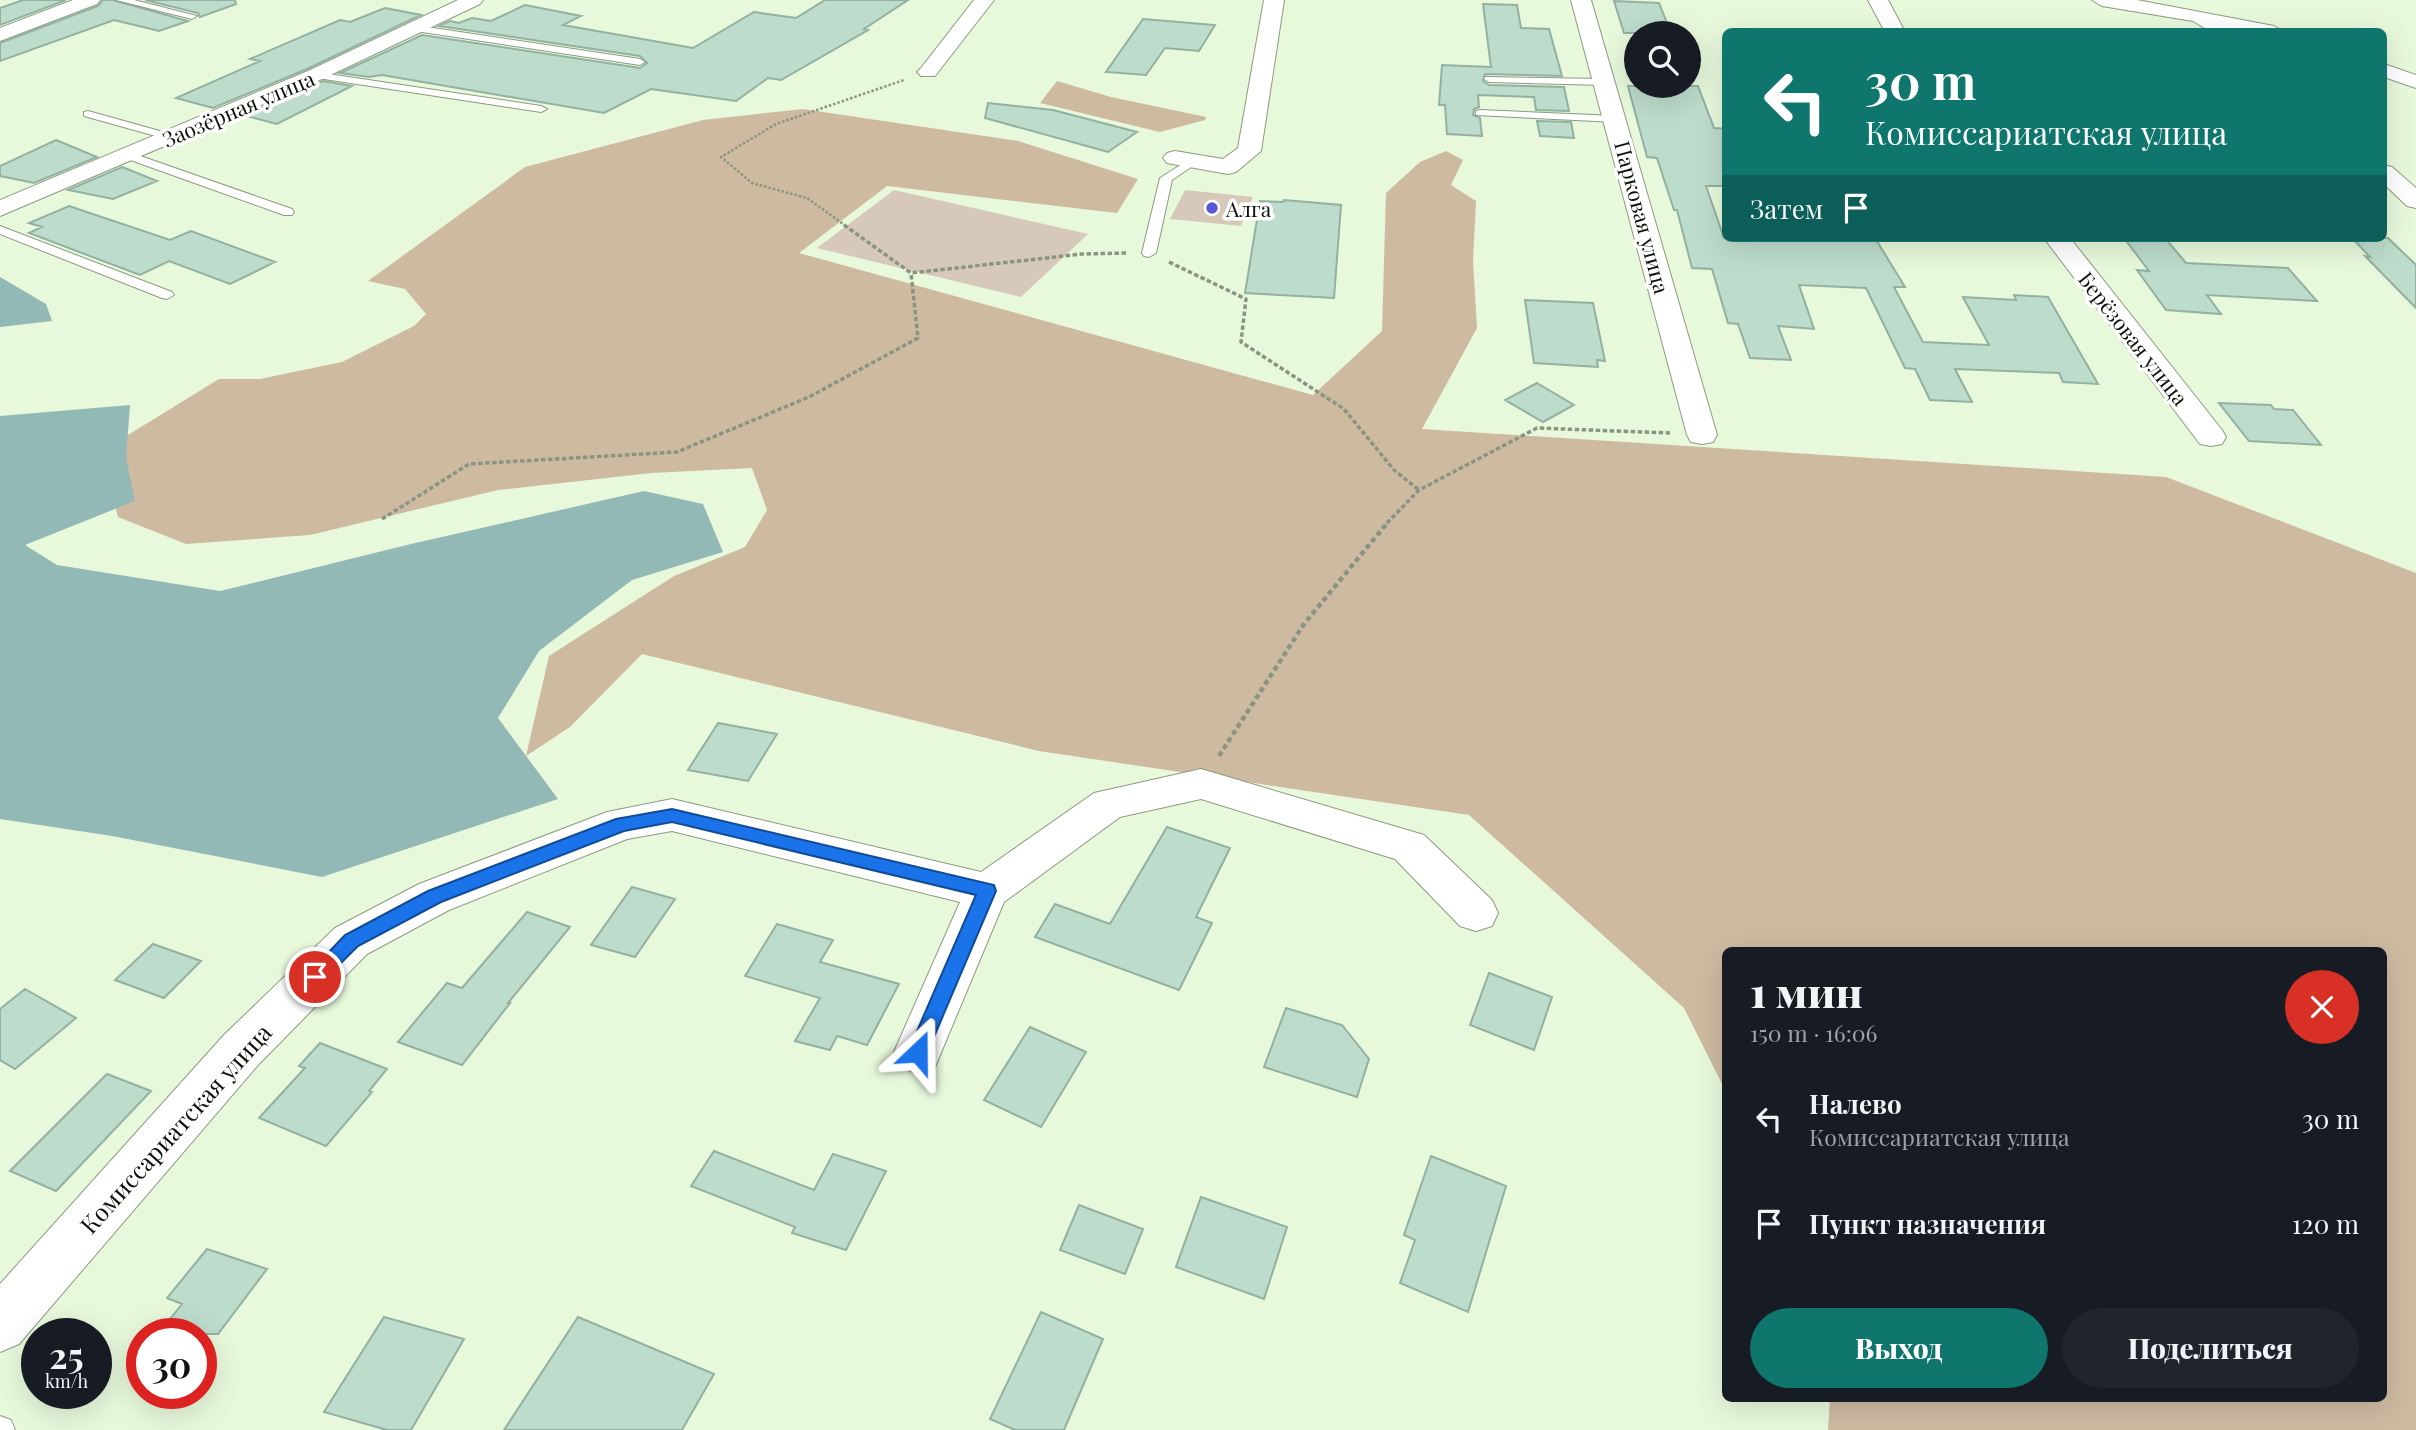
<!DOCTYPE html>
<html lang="ru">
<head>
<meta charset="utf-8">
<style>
	body { margin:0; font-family:"Playfair Display",serif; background:#20242c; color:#f1f3f6; height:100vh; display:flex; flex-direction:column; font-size:26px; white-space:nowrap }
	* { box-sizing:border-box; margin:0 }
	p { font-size:23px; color:#9ea1a6 }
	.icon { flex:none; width:38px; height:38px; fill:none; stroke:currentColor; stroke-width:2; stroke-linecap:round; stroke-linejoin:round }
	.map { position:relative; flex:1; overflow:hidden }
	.drawer { position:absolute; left:1722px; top:947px; width:665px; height:455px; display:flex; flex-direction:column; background:#171b24; border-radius:10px; box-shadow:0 7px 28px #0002 }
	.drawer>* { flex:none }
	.top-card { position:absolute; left:1722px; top:28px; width:665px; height:214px; border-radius:10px; box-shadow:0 7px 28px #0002; background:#0f766e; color:#fff; overflow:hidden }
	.buttons { position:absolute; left:1624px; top:21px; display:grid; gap:14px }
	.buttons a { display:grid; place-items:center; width:77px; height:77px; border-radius:50%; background:#171b24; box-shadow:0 7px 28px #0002; font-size:35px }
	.speed { position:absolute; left:21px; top:1318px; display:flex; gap:14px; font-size:35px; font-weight:700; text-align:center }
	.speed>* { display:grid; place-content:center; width:91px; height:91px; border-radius:50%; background:#171b24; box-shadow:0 7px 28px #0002; line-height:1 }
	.speed small { font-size:18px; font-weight:400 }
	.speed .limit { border:10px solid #d22; background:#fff; color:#111 }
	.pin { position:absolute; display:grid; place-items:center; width:60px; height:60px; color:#fff; margin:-30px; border:4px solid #fff; border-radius:50%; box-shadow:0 2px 7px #0007 }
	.me { position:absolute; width:77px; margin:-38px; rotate:23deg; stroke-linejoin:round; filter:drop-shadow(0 0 5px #0008) }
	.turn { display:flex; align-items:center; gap:24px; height:147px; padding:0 28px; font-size:32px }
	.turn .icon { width:91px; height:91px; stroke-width:2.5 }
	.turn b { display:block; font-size:49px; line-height:60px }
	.then { display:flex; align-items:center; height:66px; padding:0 28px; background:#0003; gap:14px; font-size:26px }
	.round { display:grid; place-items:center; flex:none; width:74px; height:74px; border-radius:37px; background:#20242c }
	.overview { display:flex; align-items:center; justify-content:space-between; height:119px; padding:0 28px }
	h1 { font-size:42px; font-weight:800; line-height:52px }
	.primary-button { display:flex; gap:14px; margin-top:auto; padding:14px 28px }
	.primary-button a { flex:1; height:80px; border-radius:42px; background:#0f766e; color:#fff; font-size:28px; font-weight:800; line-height:80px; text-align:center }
	.primary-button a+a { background:#20242c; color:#f1f3f6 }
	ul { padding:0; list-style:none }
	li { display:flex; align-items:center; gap:21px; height:105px; padding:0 28px }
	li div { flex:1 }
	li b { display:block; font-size:26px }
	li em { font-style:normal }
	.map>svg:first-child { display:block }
	.green { fill:#d6c9b9 }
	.forest { fill:#cdbaa1 }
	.water { fill:#93b9b6 }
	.building { fill:#bddccb; stroke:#92b1a0; stroke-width:2 }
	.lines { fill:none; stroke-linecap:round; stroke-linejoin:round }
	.service-casing { stroke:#8c9b81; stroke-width:2 }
	.minor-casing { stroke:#8c9b81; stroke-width:2 }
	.path-far2 { stroke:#899580; stroke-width:2.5; stroke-dasharray:2.5 2; stroke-linecap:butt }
	.path-far1 { stroke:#899580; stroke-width:3.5; stroke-dasharray:4.5 2.5; stroke-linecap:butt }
	.path { stroke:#899580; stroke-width:4.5; stroke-dasharray:5 3.5; stroke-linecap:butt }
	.service { fill:#fff; fill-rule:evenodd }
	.minor { fill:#fff; fill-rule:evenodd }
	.route { fill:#1a73e8; stroke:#114b97; stroke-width:2 }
	.poi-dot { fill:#5959d1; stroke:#fff; stroke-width:2.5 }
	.labels { text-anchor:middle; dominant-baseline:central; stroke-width:7; stroke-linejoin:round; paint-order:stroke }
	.far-street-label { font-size:21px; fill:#0e1309; stroke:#fff }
	.far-poi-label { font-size:21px; fill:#0e1309; stroke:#fff; text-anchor:start }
	.street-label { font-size:24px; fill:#0e1309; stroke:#fff }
</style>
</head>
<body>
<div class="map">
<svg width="2416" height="1430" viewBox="0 0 2416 1430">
	<rect width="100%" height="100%" fill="#e7f8db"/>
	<path class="green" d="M894,190L1088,234L1021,297L817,248Z
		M1185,190L1253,197L1241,226L1170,219Z"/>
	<path class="forest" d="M1057,81L1111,97L1206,117L1205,120L1160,132L1040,103Z
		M803,109L1018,141L1138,179L1117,213L887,186L799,253L1313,395L1382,331L1386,193L1420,162L1446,151L1463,160L1451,185L1476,201L1473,261L1477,328L1422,429L2166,477L2416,573V1430H1828L1830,1398H2384V950H1726L1725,1090L1684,1008L1469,815L1039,751L642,654L570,727L526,756L549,656L674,576L745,547L767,510L752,468L651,473L498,490L310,535L186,544L118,517L102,451L219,379H260L342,362L414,326L426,314L405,289L368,281L525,167L703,120Z"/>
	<path class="water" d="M0,277L46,304L52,321L0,327Z
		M130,405L126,458L135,501L25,545L57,565L220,591L411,544L644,491L703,504L723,552L632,580L539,651L498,718L558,799L322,877L112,836L0,819V416Z"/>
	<path class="building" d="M23,0H66L0,25V8Z
		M103,0H113L188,21L159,31L114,20L0,61V43L98,6Z
		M145,0H235L236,4L200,17L198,13Z
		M825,0H908L864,29L868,30L781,80L768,78L736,101L651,89L604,113L382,75L369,77L340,73L422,35L640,68L647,63L640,56L439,26L450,21L459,23L472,18L491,21L525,5L581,16L563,25L693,48L754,12L796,18Z
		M1614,1L1659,3L1671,33H1624Z
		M1483,4L1517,5L1521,28L1549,29L1562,76L1485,74L1483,81L1489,85L1564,87L1569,111L1536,110L1534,97L1478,95L1479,107L1474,109L1473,115L1480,118L1482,136L1447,134L1445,105H1439L1442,65L1491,67Z
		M385,8L421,15L307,69L213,108L176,98L260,61L250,59L340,20L350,22Z
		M1143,19L1215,25L1199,51L1165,48L1146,75L1106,72Z
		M323,81L352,86L277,124L243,115Z
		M1628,86H1698L1714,128L1726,129V186H1706L1724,238H1875L1905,287H1894L1923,342L1989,345L1963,297L2016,300L2014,295L2048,297L2098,384L2063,382L2059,373L1955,369L1972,402L1930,400L1915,369L1905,368L1866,288L1799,285L1814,329L1778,326L1791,360L1750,358L1738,324L1728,323L1712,269L1692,268L1677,210H1674L1657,158L1647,157Z
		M988,103L1053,110L1137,132L1108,152L985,118Z
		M1537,121L1571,122L1574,138L1540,136Z
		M56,140L97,157L34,183L0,176V166Z
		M122,167L157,181L113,199L68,190Z
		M1284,200L1341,205L1334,298L1245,293L1260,201L1283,202Z
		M69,206L170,240L191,231L275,262L230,284L169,261L140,275L29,233L42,227L29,223Z
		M2124,238H2165L2186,263L2288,268L2317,301L2207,295L2221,314L2166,310L2137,270L2149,271Z
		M2352,238H2388L2416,265V308L2365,256L2370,257Z
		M1525,300L1593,303L1605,361L1597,360L1598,367L1534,363Z
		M1537,383L1574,405L1543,422L1505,400Z
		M2219,403L2271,405L2274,409L2293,410L2321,445L2249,441Z
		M718,723L777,734L748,781L688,770Z
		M1167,827L1230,848L1196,917L1212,923L1179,990L1035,937L1055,904L1110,924Z
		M632,887L675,899L635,957L591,945Z
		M527,912L570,927L508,1003H510L462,1065L398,1042L447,983L462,988Z
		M777,924L833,940L820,962L899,984L867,1045L837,1036L830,1050L795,1041L820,998L745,976Z
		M153,944L201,961L164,998L115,980Z
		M1489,973L1552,997L1534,1050L1470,1025Z
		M25,989L76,1018L15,1069L0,1060V1009Z
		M1286,1008L1342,1025L1369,1059L1357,1097L1264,1067Z
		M1030,1027L1086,1052L1041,1127L984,1100Z
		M320,1043L387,1069L369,1091L372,1092L326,1146L259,1118L305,1068L299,1066Z
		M107,1074L151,1091L56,1191L10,1171Z
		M714,1151L814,1190L833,1154L886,1171L846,1250L792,1233L795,1227L691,1186Z
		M1431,1156L1506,1186L1468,1312L1400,1283L1415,1240L1404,1235Z
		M1201,1197L1287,1227L1264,1299L1176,1267Z
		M1079,1205L1143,1229L1125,1274L1060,1250Z
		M207,1249L267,1269L218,1334H158L182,1304L167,1298Z
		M1041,1312L1103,1339L1064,1430H1015L990,1419Z
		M384,1317L464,1339L411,1430H387L324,1412Z
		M578,1317L714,1374L682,1430H504Z"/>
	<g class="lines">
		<defs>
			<path id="service" d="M116,0H134L197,16L192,19Z
				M413,25L640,59L645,62L640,65L409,30L408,28Z
				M315,72L541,106L547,109L541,112L311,77L310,75Z
				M1485,77L1606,79L1611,82L1606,85L1489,82L1484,79Z
				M1480,110L1616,116L1622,119L1616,122L1476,115V111Z
				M88,111L174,135L176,137L170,140L84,116V112Z
				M126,151L292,209L294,212L292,215H284L122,157L120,155Z
				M1190,159L1200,161L1172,180L1156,253L1149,257L1144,256L1142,253L1160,178Z
				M0,226L172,292L174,295L167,299L162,298L0,234Z
				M0,1416L11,1420L15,1430H0Z"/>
			<path id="minor" d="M73,0H100L97,4L0,41V28Z
				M458,0H483L480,4L322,79L0,216V200L308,71Z
				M974,0H994L935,76H921L917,72L921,68Z
				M1264,0H1284L1261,151L1236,172L1228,174L1167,163L1163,158L1167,153L1175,151L1223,159L1238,148Z
				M1571,0H1591L1717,435L1713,442L1702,444L1691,442L1687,435Z
				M1868,0H1888L1905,32H1885Z
				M2092,0H2137L2274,26L2284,32H2211L2193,21L2102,6Z
				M2384,64L2416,75V88L2384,77Z
				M2384,165L2392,167L2416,188V208L2407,206L2384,184Z
				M2044,238H2070L2222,430L2226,437L2222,444L2211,446L2200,444Z
				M1201,769L1424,835L1492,900L1498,913L1492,926L1476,931L1460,926L1395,859L1201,799L1120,817L1004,902L935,1067L918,1074L901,1067L894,1052L960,902L672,831L627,839L449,910L367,954L258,1065L19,1344L0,1352V1284L224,1035L335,928L419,884L607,812L672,799L981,872L1094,793Z"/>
		</defs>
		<use href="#service" class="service-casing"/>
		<use href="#minor" class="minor-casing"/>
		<path class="path-far2" d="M846,226L807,198L752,183L721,157L776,124L904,80"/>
		<path class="path-far1" d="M844,225L911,273L1082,254L1127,253
			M1169,262L1246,299L1241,342L1344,409L1394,470L1419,490
			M382,519L469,464L677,452L809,397L918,338L911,273
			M1387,523L1419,490L1537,428L1670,433"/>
		<path class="path" d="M1219,756L1304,624L1388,522"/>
		<use href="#service" class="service"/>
		<use href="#minor" class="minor"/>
	</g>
	<path class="route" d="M672,809L994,885L996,891L925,1058L918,1061L911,1058L908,1052L976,895L672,822L624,831L441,902L358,946L321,983L315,985L308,983L305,977L345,935L428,891L616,819Z"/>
	<circle class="poi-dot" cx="1212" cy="208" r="7"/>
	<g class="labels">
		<g class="far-street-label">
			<text transform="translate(238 108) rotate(-23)">Заозёрная улица</text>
			<text transform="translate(1643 217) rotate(75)">Парковая улица</text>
			<text transform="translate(2134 338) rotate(52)">Берёзовая улица</text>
		</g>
		<g class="far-poi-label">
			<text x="1226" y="208">Алга</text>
		</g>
		<g class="street-label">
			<text transform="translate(175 1128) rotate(-48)">Комиссариатская улица</text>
		</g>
	</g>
</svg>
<div class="buttons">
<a><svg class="icon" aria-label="search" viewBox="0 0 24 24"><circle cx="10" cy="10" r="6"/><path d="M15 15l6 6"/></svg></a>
</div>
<div class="speed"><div>25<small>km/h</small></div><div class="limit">30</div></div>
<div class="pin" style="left:315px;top:977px;background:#d93025"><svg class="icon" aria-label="arrive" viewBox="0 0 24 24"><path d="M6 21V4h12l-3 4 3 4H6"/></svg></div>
<svg class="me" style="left:918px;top:1052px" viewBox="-20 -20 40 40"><path d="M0-17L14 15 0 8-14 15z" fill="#1a73e8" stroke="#fff" stroke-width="4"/></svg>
<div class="top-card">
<div class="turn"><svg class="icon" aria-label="left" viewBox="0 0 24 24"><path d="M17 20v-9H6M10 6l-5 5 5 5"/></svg><div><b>30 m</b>Комиссариатская улица</div></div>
<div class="then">Затем<svg class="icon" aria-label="arrive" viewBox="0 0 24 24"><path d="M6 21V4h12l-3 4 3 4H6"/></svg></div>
</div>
<section class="drawer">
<div class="overview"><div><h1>1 мин</h1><p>150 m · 16:06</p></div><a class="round" style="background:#d93025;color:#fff"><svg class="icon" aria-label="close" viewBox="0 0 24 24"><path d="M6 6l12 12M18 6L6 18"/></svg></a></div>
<ul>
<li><svg class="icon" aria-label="left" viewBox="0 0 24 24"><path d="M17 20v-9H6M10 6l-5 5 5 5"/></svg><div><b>Налево</b><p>Комиссариатская улица</p></div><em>30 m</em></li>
<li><svg class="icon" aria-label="arrive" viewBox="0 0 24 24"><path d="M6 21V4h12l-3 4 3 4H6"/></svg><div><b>Пункт назначения</b></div><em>120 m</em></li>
</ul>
<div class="primary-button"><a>Выход</a><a>Поделиться</a></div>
</section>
</div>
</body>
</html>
